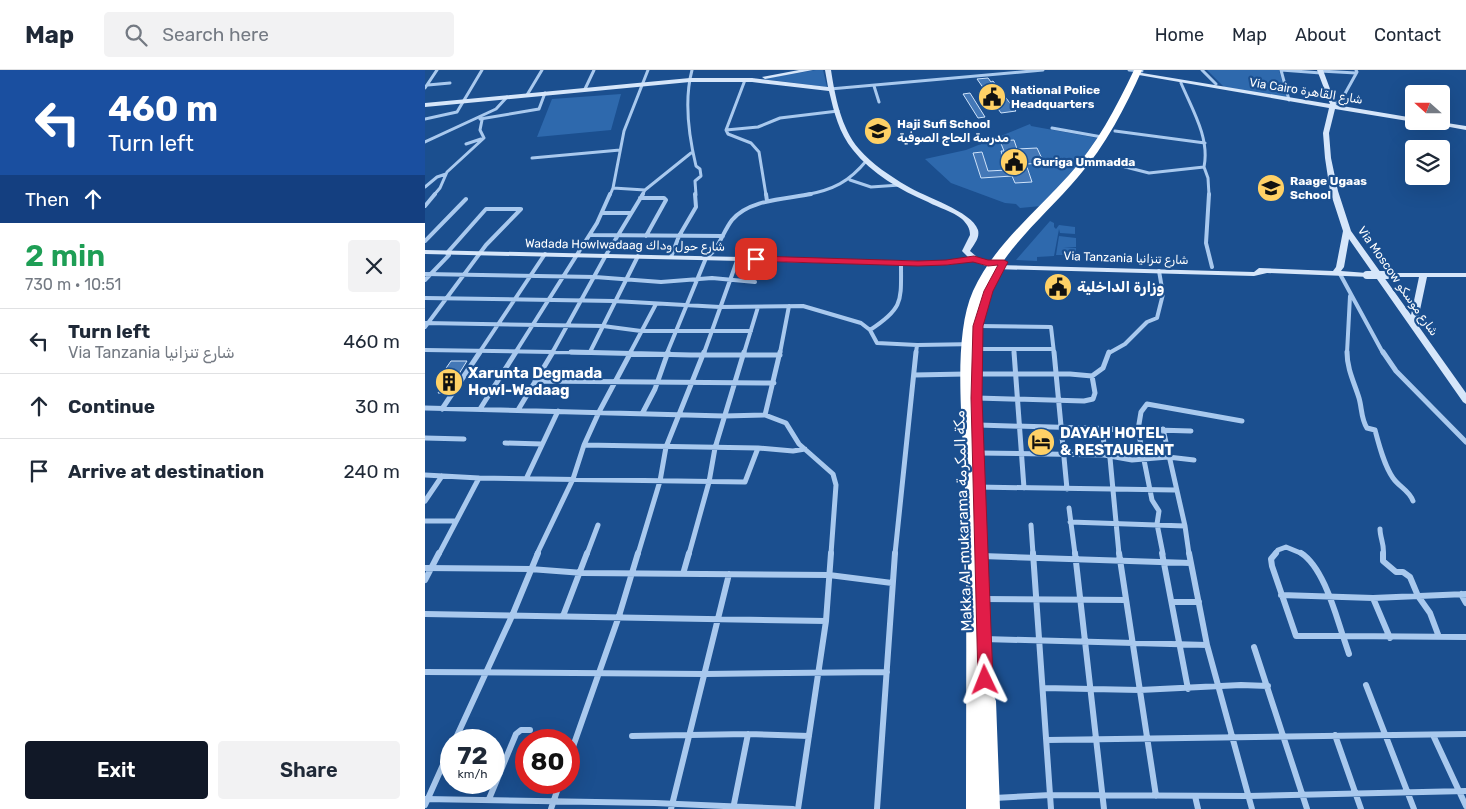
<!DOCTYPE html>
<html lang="en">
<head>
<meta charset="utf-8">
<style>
	body { margin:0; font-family:Rubik,"Noto Naskh Arabic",sans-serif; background:#f2f2f3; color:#1f2937; height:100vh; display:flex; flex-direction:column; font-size:19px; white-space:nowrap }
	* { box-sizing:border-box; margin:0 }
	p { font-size:16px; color:#747a83 }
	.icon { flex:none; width:28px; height:28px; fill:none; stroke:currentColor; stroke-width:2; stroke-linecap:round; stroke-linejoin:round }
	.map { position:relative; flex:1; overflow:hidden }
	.details { display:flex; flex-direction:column; background:#fff; width:425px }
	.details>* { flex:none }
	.guide { background:#1a4fa0; color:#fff; overflow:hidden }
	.needle { width:32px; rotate:291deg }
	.fabs { position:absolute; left:980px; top:15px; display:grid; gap:10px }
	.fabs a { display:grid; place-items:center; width:45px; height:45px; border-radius:5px; background:#fff; box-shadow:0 5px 20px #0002; font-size:25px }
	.speed { position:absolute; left:15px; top:659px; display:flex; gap:10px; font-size:25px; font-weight:700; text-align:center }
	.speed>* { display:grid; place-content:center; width:65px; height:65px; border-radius:50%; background:#fff; box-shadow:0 5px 20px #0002; line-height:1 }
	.speed small { font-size:12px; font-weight:400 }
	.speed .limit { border:8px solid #d22; background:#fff; color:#111 }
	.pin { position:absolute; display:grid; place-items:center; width:42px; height:42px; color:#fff; margin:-21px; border-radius:10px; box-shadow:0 2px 8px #0006 }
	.me { position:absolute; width:55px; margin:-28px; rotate:358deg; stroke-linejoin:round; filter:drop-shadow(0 0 4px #0008) }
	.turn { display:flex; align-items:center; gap:18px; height:105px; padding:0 25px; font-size:22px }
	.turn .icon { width:65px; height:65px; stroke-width:2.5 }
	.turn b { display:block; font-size:35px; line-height:42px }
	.then { display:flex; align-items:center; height:48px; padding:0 25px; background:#0003; gap:10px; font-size:19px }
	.round { display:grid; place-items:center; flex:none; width:52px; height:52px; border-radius:5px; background:#f2f2f3 }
	.headline { display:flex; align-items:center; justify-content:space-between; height:85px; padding:0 25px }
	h1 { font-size:30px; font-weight:600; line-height:38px; color:#1e9e55 }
	.cta { display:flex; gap:10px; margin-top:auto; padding:10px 25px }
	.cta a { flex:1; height:58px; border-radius:5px; background:#111827; color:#fff; font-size:20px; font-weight:600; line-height:58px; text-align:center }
	.cta a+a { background:#f2f2f3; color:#1f2937 }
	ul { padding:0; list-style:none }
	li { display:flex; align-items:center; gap:15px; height:65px; padding:0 25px; border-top:1px solid #e0e1e3 }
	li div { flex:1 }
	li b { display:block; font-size:19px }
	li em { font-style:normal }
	header { display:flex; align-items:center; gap:30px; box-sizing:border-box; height:70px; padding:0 25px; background:#fff; border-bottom:1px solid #e0e1e3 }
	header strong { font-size:24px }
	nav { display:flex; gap:28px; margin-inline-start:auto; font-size:18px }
	.search { width:350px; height:45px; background:#f2f2f3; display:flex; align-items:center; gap:12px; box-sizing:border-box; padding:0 18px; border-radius:5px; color:#747a83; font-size:19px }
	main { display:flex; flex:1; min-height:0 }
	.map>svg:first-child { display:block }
	.green { fill:#2e69ad }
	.building { fill:#4478b7; stroke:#cfe3fa }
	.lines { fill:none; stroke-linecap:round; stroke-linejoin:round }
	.street-far3 { stroke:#a9c9ee; stroke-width:3 }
	.street-far2 { stroke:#a9c9ee; stroke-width:4 }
	.street-far1 { stroke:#a9c9ee; stroke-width:5 }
	.street { stroke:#a9c9ee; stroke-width:6 }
	.secondary { fill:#d6e6fa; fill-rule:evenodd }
	.highway { fill:#fff; fill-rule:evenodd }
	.secondary-bridge { stroke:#d6e6fa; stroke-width:8 }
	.route { fill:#e11d48; stroke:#92132f }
	.labels { text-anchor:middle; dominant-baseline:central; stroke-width:4.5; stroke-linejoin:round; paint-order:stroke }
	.far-poi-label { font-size:12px; font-weight:bold; fill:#fff; stroke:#1b4f8f; text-anchor:start }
	.far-street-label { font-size:12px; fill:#fff; stroke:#1b4f8f }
	.poi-label { font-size:15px; font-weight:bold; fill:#fff; stroke:#1b4f8f; text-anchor:start }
	.street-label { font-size:15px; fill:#fff; stroke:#1b4f8f }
</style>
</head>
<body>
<header>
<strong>Map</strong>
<div class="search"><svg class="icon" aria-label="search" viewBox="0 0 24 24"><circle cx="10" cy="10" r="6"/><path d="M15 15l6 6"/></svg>Search here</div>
<nav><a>Home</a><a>Map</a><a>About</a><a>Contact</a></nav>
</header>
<main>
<section class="details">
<div class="guide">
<div class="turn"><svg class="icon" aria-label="left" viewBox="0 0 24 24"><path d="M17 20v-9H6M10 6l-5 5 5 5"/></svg><div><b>460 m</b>Turn left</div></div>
<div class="then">Then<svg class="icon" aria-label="ahead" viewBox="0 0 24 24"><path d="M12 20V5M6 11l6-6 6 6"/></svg></div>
</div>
<div class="headline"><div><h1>2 min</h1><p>730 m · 10:51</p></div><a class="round"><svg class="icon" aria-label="close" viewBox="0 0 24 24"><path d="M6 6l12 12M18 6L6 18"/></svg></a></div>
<ul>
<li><svg class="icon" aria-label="left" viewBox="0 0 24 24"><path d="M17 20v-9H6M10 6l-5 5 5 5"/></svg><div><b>Turn left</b><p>Via Tanzania شارع تنزانيا</p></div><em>460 m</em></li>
<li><svg class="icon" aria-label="ahead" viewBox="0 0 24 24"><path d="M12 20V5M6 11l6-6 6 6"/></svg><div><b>Continue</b></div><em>30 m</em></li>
<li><svg class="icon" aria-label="arrive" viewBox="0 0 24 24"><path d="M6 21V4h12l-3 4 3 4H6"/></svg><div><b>Arrive at destination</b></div><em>240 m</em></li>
</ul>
<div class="cta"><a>Exit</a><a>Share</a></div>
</section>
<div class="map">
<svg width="1041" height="739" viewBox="0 0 1041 739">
	<rect width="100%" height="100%" fill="#1b4f8f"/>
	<path class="green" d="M391,0H398L402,17L336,9Z
		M782,0H854L862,28L799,17Z
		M196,24L186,60L112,67L127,29Z
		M605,54L606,56L672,68L652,97L616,136L595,138L591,134L580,133L526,113L500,89L541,80Z
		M625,151L629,153V157L631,159L634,155L650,157V164L635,163L634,159L629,186L612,187V191L591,190Z
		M634,166L651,168V177H638L651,178V185H631Z"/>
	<path class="building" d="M563,8L566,12L568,11L591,41L576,43L552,9Z
		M545,23L560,47L553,48L538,24Z
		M589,70L592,79L612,78L619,93L601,94L607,112L590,113L587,106L556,108L548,83L557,82L563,101L582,100L576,81H579L575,71Z
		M26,291H42L22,323H13L27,301H19Z"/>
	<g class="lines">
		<path class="street-far3" d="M267,0C259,30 264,67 271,96L275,99L276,106L270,111L271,125
			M704,0L717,1
			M777,0L791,14
			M856,0L896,3
			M856,0L864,30
			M895,1L931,3
			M320,10L301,60L303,64L326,73L334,82L341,125
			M3,15L25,13
			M449,16L454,32
			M0,18L12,0
			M160,19L169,0
			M405,19L618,0
			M102,25L117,0
			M908,35L917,29L932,2L931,0
			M0,49L32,42L57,0
			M55,49L114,39L120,23
			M627,58L677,67
			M301,60L333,57L355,48L413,41
			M690,61L780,73
			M0,72L71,39L82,27
			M41,74L56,69
			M107,88L195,80
			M673,90L724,103L779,97C785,68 767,39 756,13
			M779,97L783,108L784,125
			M425,110L446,117L475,115
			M0,117L12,107L21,104
			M188,118L220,120
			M9,125L15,118L22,102L59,68L55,60L57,50
			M185,125L188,118L199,61L223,0
			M217,125L220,120L266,83
			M380,125C408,120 424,112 442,90"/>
		<path class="street-far2" d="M341,124L342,131
			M784,124L781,173L787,197
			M215,128H239L241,130L221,166
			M0,136L10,124
			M177,143H205
			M166,165L298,166
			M0,171L41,129
			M246,187L254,166L271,137L270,124
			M0,204L170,207L236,212L287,208L330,212
			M915,204L958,283
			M0,210L24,185L22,183L61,139H95
			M0,228L189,231L295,237L378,236L436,253L445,260L452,273L492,275L552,274
			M0,253L178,256L216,261H326
			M553,256L626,257L629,283
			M0,257L61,175L96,139
			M445,260C479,238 476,231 476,193
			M552,279H627
			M589,279V283
			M0,280L186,283
			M165,282L213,186
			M54,283L120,184
			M90,283L172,153L185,124
			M127,283L181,185L218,124
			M205,283L231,234
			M242,283L281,188C295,178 297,163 307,150C324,129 362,129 386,124
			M279,283L313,188
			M319,283L333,237
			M355,283L364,236
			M491,283L492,275
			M684,283L700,274L722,252L732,248L738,224L734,201
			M922,283L925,226"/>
		<path class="street-far1" d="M146,282L266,285H355
			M589,282L599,418
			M629,282L642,419
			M922,282C922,299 929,312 934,328C937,338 936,349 942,358L950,360C954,375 959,395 968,408C974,417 984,420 988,431
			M958,282L971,301L1041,372
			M552,304H645L667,306L678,298L684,282
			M489,305L541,304
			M110,311L349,313
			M552,328L659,331L668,329L670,323L667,306
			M0,338L299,346L340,345L361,353L374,374L408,404L411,415L406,484
			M17,339L55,282
			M55,339L91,282
			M93,340L128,282
			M218,342L230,319L243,282
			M340,345L355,282
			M553,355L766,361
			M738,359L760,456L764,484
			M678,360L679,378L685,388L694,484
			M0,368L39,369
			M80,373L117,374
			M159,375L333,378L368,381L380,379
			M554,383L679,385L707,390L743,387L769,390
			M0,405L54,408
			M101,409L133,341
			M551,417L750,420
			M0,431L17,406
			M644,438L650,484
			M0,451H30
			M645,452L760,456
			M606,455L608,484
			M955,459C955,468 960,476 958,484
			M14,484L54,408L320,412L333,378
			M112,484L148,409L159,375L174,342L206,282
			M162,484L173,455
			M213,484L235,411L241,377L279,282
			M264,484L284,412L290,378L319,282
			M470,484L491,282
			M738,484L732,454L734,441L727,430L713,360L716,342L722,334L817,351
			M850,484L853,480L861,477L878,484"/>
		<path class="street" d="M608,483L626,739
			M650,483L679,739
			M694,483L731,726
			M737,483L763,619
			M764,483L782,575L827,739
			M851,483L846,489L847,496L871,566H918
			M876,483C898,497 910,542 918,566
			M958,483V491L971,502H978L985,507L993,526L1005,543L1014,567
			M557,486L765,493
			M0,498L105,499L158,503L404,505L467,513
			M258,504L264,483
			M0,510L14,483
			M1036,524L1041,533
			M856,525L948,528L1041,524
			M948,528L965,568
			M558,529L701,530
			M747,532H774
			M0,544L401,551
			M138,546L162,483
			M918,566L1041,567
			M918,566L924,584
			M559,569L782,575
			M829,577L882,739
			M0,602L280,604L462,602
			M941,615L989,739
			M618,618L715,620L816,615L843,616
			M910,665L936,739
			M1008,665L1041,736
			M207,666L323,664L384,666
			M30,670L87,546L113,483
			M622,670L1041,664
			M144,688L194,546L213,483
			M770,726L773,739
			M569,728L626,725L823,726L1041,721
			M0,729L230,733L368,739
			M64,729L91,664L96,660H105
			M0,735L26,677
			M126,739L135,712
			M246,739L304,504
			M308,739L323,664
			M373,739L401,551L406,483
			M452,739L470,483"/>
		<path class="secondary" d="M374,0H388L340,9L337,7Z
			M400,0H406C410,26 416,58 434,79C447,94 465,106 482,116C499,127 547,141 553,160C555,168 549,174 545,181L552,187L570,195L829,202L834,198L908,201L911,197L918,161L905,121L900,88L898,63L904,38L708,4L711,2L905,34L892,0H898L911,35L989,48V51H991L989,52L910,39L904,63L906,88L913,121L926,161L986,245L994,207H960V203H1041V207H1002L992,254L1041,323V334L1038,332L924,169L919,197L916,201L942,203H945V207L842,203L829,206L569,199L548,191L521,195H493L0,184V180L493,191H521L543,187L537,181L545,165C545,158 542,154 537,149C527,141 514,138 503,132C475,120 447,104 428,80C414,63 409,42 404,21L327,12H265L0,37V33L265,8H327L403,17Z
			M992,51H1009L1041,56V60Z"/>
		<path class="highway" d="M709,0H717C700,38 681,75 653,107C622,144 581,176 561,221C540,268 554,364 556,417C559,485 560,553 561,621L568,624L571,631L575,739H541C541,633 542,526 540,420C539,365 526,270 548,221C569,175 611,142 644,105C672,74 691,38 709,0Z"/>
		<path class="secondary-bridge" d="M942,205H963"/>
	</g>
	<path class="route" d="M331,186L493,191L521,190L549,186L563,190H579L583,192L568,221L558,256L557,328L568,610L565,615L560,617L555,615L553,610L546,328L548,256L559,221L573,195L563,196L548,192L521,195L493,196L328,191V187Z"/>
	<defs>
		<symbol id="civic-disc" viewBox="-11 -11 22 22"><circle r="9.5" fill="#ffd166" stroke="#1b4f8f"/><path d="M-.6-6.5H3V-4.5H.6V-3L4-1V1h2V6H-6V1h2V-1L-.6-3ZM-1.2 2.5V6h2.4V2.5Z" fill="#111"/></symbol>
		<symbol id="school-disc" viewBox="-11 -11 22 22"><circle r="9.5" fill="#ffd166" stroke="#1b4f8f"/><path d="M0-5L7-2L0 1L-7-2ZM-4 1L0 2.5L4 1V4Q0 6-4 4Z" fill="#111"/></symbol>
		<symbol id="building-disc" viewBox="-11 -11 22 22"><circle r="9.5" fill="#ffd166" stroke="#1b4f8f"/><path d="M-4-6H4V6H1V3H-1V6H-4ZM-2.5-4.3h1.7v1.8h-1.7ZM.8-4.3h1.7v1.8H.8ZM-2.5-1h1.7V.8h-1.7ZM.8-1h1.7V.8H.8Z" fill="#111"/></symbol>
		<symbol id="hotel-disc" viewBox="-11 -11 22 22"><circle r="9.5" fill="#ffd166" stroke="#1b4f8f"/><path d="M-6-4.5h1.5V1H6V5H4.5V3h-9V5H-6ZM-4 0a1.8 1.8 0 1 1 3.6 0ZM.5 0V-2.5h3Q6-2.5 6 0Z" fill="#111"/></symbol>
	</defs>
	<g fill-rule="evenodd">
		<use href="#civic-disc" x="551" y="11" width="32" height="32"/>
		<use href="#school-disc" x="437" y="45" width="32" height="32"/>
		<use href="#civic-disc" x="573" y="76" width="32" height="32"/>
		<use href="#school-disc" x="830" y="102" width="32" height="32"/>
		<use href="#civic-disc" x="617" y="201" width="32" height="32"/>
		<use href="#building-disc" x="8" y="296" width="32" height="32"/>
		<use href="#hotel-disc" x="600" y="356" width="32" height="32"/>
	</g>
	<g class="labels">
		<g class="far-poi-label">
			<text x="586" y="20">National Police<tspan x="586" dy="14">Headquarters</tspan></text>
			<text x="472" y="54">Haji Sufi School<tspan x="472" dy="14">مدرسة الحاج الصوفية</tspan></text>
			<text x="608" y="92">Guriga Ummadda</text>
			<text x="865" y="111">Raage Ugaas<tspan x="865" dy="14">School</tspan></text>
		</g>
		<g class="far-street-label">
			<text transform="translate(881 21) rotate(9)">Via Cairo شارع القاهرة</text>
			<text transform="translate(200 175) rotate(1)">Wadada Howlwadaag شارع حول وداك</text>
			<text transform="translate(701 188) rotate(2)">Via Tanzania شارع تنزانيا</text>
			<text transform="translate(973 211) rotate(55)">Via Moscow شارع موسكو</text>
		</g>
		<g class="poi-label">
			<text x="652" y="217">وزارة الداخلية</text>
			<text x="43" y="303">Xarunta Degmada<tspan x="43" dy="17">Howl-Wadaag</tspan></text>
			<text x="635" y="363">DAYAH HOTEL<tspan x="635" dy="17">&amp; RESTAURENT</tspan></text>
		</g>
		<g class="street-label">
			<text transform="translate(538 451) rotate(-92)">Makka Al-mukarama مكة المكرمة</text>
		</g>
	</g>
</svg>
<div class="fabs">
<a><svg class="needle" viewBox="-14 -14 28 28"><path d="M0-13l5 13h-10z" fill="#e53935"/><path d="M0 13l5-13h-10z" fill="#747a83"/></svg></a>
<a><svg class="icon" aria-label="layers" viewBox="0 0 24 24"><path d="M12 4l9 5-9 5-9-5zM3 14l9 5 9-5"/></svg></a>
</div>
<div class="speed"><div>72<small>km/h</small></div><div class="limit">80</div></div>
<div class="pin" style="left:331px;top:189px;background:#d93025"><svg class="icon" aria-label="arrive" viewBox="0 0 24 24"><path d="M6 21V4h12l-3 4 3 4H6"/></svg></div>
<svg class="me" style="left:560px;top:610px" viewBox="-20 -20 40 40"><path d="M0-17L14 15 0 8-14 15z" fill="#e11d48" stroke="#fff" stroke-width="4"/></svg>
</div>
</main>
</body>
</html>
